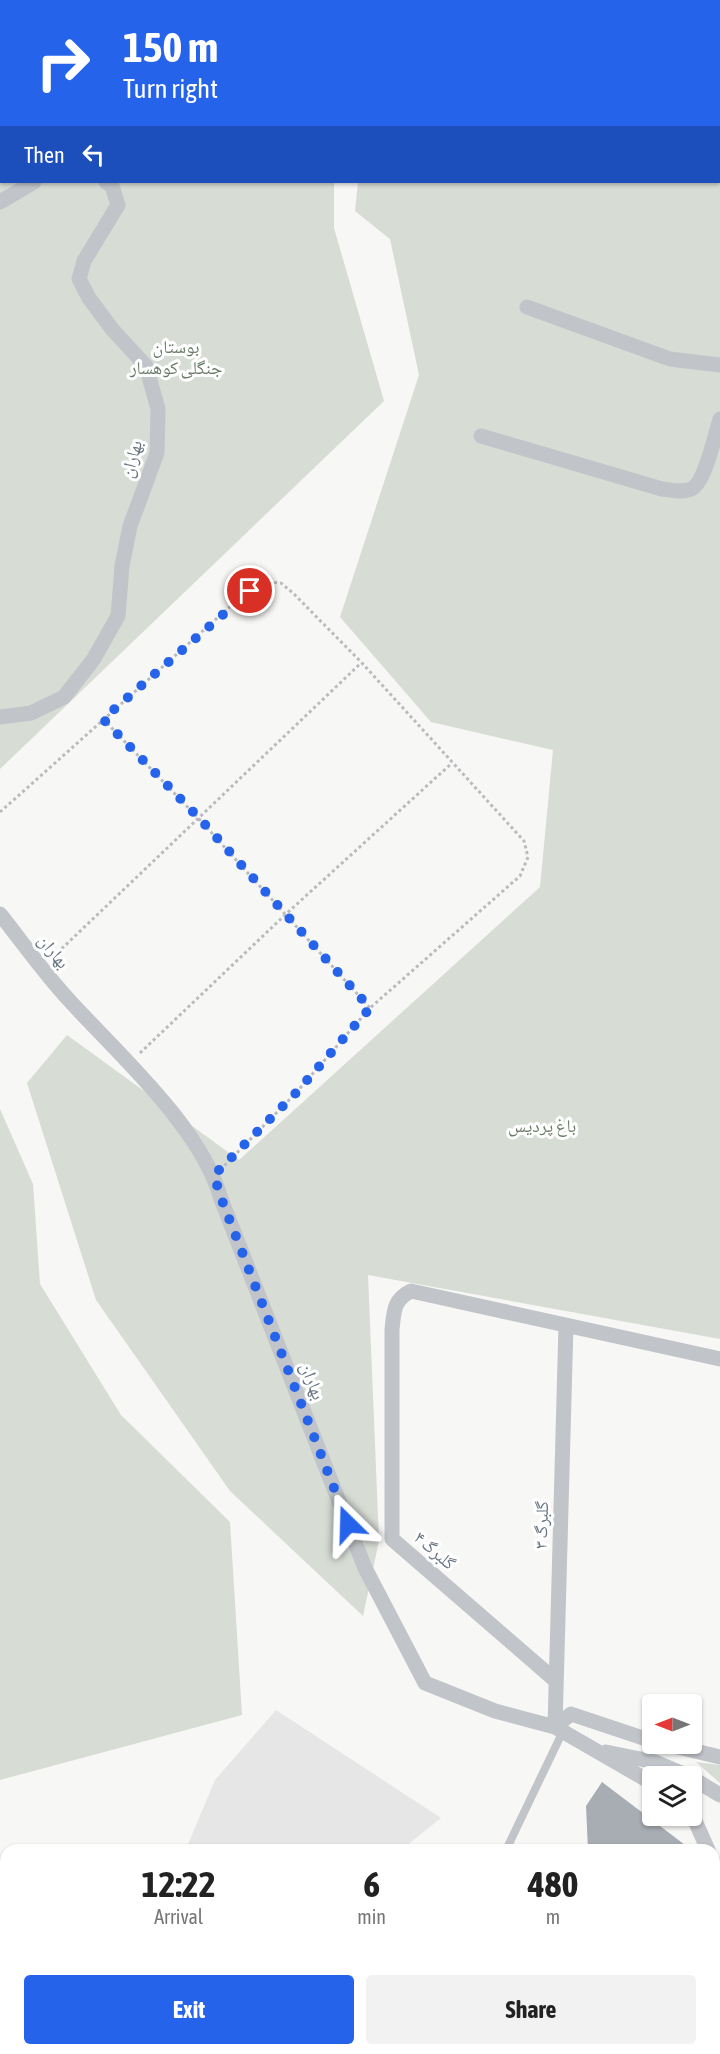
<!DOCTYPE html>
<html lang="en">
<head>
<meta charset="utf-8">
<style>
	body { margin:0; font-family:"Asap Condensed","Noto Naskh Arabic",sans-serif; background:#f2f2f2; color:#222; height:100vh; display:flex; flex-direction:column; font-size:22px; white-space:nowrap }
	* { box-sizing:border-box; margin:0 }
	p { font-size:20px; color:#767676 }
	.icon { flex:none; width:33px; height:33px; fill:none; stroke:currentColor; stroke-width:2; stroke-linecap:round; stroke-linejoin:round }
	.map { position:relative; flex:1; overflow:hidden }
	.side { position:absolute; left:0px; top:1844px; width:720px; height:212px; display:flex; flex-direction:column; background:#fff; border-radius:18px 18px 0 0; box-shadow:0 2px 4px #0004 }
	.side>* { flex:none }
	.hud { position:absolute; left:0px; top:0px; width:720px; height:183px; box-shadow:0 2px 4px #0004; background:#2563eb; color:#fff; overflow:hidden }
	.needle { width:39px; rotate:270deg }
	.fabs { position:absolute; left:642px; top:1694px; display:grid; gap:12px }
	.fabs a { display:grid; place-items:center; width:60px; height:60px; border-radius:6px; background:#fff; box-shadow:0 2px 4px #0004; font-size:30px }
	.pin { position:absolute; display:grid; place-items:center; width:51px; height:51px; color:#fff; margin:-26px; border:3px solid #fff; border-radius:50%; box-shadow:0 2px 6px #0007 }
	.me { position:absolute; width:66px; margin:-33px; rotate:338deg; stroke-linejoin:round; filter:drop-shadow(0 0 4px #0008) }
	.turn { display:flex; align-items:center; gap:21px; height:126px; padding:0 24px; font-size:27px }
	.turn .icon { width:78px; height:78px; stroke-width:2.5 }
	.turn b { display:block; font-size:42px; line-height:51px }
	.then { display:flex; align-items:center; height:57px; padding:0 24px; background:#0003; gap:12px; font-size:22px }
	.eta { display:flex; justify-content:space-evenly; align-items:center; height:102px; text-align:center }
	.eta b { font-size:36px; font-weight:700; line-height:42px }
	.primary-button { display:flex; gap:12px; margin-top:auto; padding:12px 24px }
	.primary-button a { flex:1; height:69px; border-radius:6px; background:#2563eb; color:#fff; font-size:24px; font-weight:700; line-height:69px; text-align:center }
	.primary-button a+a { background:#f2f2f2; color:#222 }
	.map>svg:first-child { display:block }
	.built { fill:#e5e6e5 }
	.green { fill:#d7dcd5 }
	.building { fill:#a7adb3 }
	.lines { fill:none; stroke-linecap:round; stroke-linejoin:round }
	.path { stroke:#b9bbbe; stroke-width:3; stroke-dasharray:3 3; stroke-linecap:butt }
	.lane { stroke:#c1c4c8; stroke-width:8 }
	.street { stroke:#c1c4c8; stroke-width:15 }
	.secondary { stroke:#d5d8dc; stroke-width:21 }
	.route { stroke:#2563eb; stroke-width:10; stroke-dasharray:0 18 }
	.labels { text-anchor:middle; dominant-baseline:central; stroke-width:6; stroke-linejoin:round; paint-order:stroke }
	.park-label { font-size:18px; fill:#6a7b68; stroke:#fff }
	.street-label { font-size:18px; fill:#6a7583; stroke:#fff }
</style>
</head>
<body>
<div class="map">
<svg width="720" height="2054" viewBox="0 0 720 2054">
	<rect width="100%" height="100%" fill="#f7f7f5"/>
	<path class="built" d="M276,1710L441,1818L402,1849H186L215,1780Z
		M0,1935L6,1938V2049H174L177,2054H0Z
		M228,2049H270L268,2054H232Z"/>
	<path class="green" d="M0,0H330L2,2V182H334V228L384,401L0,769Z
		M375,0H720V1339L368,1275L379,1541L363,1616L230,1491L96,1300L27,1083L67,1035L239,1160L540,887L553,750L431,722L340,617L419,375L390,239L355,211L358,182H718V2Z
		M0,1109L33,1184L40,1284L121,1415L230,1522L242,1715L0,1780Z
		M696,1762L720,1765V1783Z
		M720,1897V1973L714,1971V1911Z"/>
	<path class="building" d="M602,1782L689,1848L588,1850L586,1806Z"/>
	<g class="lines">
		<path class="path" d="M103,719L200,820L370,1008
			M0,812L233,604L267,582L281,583L294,594L362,663L524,841L528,857L520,876L370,1008L295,1094L224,1166
			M53,957L361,663
			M140,1053L286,914L452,763"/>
		<path class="lane" d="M506,1850L564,1729"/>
		<path class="street" d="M699,0L702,2
			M718,9L720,10
			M0,202L34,182
			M527,307L670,359L720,365
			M481,436L662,489C672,490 681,493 691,489C705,484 715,434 720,419
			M0,717L31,713L64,697L93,660L118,616L122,566L130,526L157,453L158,409L146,366L112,329L89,298L79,279L84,261L118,205L112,186L106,182
			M0,914C23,943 44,973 69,1000C118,1054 202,1128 221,1199L365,1568L425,1683L495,1711L555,1727L571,1714L652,1741
			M566,1325L555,1727L652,1783
			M556,1681L392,1539V1330C394,1312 393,1300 411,1291L720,1359
			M661,1743L720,1757
			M606,1752L655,1762L688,1776
			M692,1778L720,1795
			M692,1814L708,1850"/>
		<path class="secondary" d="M714,1877L720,1867
			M714,1984L720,1985
			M714,2012L720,2005
			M659,2054L660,2049
			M681,2054L685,2049"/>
	</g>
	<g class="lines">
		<path class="route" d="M250,591L103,719L200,819L370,1008L295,1094L214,1175L221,1198L348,1524"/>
	</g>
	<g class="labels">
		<g class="park-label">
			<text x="176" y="346">بوستان<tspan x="176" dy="21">جنگلی کوهسار</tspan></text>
			<text x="542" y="1125">باغ پردیس</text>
		</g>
		<g class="street-label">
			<text transform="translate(131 459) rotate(-75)">بهاران</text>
			<text transform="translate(54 951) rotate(51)">بهاران</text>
			<text transform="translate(313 1381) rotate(69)">بهاران</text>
			<text transform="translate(541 1525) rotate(-88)">گلبرگ ۳</text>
			<text transform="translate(435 1550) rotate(41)">گلبرگ ۴</text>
		</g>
	</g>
</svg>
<div class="fabs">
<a><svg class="needle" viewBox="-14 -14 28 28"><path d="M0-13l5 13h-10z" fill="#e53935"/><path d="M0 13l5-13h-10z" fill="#767676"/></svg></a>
<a><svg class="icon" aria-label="layers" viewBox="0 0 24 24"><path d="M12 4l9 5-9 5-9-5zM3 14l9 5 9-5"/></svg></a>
</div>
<div class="pin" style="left:250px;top:591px;background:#d93025"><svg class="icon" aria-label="arrive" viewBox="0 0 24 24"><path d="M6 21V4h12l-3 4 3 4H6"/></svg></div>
<svg class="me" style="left:348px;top:1524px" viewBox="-20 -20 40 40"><path d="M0-17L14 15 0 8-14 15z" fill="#2563eb" stroke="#fff" stroke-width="4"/></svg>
<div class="hud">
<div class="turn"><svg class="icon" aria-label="right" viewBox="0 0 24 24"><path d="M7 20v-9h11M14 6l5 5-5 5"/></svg><div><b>150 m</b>Turn right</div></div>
<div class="then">Then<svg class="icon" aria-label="left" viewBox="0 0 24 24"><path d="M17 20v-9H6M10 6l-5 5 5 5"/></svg></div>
</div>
<section class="side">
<div class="eta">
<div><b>12:22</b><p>Arrival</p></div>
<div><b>6</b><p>min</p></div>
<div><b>480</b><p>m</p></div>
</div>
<div class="primary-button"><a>Exit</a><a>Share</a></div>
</section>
</div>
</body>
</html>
